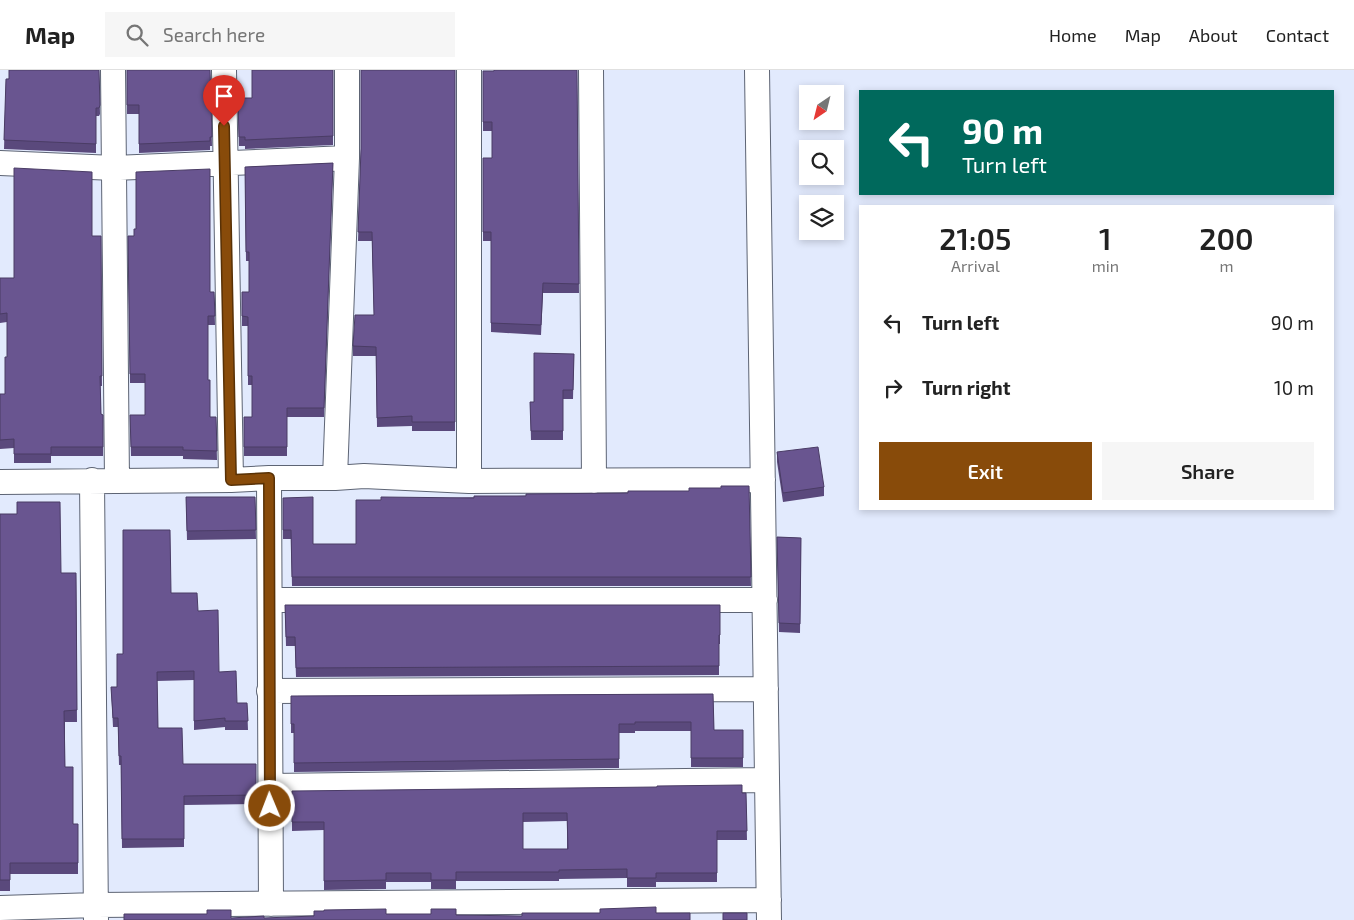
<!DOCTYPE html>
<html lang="en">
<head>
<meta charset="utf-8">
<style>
	body { margin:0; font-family:"Exo 2",sans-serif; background:#f6f6f6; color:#222; height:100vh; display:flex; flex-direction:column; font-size:19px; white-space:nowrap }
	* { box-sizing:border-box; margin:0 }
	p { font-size:16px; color:#767676 }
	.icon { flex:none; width:28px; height:28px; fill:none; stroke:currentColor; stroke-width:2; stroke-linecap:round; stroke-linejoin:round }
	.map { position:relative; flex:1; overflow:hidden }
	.side { position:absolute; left:859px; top:135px; width:475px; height:305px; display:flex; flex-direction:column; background:#fff; border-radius:0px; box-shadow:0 2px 8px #0003 }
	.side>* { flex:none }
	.hud { position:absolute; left:859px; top:20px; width:475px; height:105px; border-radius:0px; box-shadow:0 2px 8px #0003; background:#00695c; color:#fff; overflow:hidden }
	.needle { width:32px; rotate:215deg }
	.tools { position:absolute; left:799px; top:15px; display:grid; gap:10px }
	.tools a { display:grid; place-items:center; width:45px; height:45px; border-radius:0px; background:#fff; box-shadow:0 2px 8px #0003; font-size:25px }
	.pin { position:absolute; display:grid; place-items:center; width:42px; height:42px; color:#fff; margin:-51px -21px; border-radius:50% 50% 50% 0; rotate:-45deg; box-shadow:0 0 5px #0007 }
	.pin .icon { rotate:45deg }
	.me { position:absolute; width:55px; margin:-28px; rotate:359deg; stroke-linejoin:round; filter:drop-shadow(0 0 4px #0008) }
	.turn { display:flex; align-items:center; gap:18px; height:105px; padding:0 20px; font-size:22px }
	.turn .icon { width:65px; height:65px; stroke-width:2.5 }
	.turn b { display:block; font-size:35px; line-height:42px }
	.eta { display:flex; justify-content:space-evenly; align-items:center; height:85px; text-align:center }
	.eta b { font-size:30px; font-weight:600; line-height:35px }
	.button { display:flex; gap:10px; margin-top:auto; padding:10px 20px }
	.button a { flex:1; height:58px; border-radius:0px; background:#884b0a; color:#fff; font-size:20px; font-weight:600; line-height:58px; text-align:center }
	.button a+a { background:#f6f6f6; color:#222 }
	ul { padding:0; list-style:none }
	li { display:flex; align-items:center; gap:15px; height:65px; padding:0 20px }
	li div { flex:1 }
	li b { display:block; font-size:19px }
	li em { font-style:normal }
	header { display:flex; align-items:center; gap:30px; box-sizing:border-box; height:70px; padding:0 25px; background:#fff; border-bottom:1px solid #e0e0e0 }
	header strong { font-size:24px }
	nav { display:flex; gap:28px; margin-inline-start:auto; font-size:18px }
	.search { width:350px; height:45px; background:#f6f6f6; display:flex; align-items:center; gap:12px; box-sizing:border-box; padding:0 18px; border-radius:0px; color:#767676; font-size:19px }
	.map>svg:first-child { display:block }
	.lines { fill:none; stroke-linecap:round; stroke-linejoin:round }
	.minor-casing { stroke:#5d6474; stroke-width:26 }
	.minor { stroke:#fff; stroke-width:24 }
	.wall { fill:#5a497c; fill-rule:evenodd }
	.building { fill:#695590; stroke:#4a3c65; fill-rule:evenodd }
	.route-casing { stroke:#583106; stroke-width:12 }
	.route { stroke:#884b0a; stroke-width:9 }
</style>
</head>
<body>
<header>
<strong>Map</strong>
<div class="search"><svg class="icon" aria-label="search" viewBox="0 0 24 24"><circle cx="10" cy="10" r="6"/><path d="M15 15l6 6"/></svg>Search here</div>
<nav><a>Home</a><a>Map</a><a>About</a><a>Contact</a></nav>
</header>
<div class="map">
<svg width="1354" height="850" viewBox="0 0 1354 850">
	<rect width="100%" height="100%" fill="#e2eafd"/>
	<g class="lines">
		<defs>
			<path id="minor" d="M113,0L117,411
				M224,0L231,410
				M591,0L594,411
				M757,0L769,850
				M0,93L114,98L347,88
				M269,408L271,834
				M335,408L347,88V0
				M92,410L96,850
				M469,411V0
				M0,412L231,410L269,408H335L364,406L469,411L763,410
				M270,530H765
				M269,621L766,619
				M270,716L767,710
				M0,838L96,835L769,830"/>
		</defs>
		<use href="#minor" class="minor-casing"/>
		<use href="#minor" class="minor"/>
	</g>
	<path class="wall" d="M99,0L100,44L99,46H96V83L4,79L6,9Z
		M127,0H210L212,76H210V80L139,83V44H127Z
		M333,0V75L245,79V76H239L238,28H252Z
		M455,0V361H412V356L377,357L376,286H353V276L374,245L372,171H358L361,79Z
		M483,1H494L577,17L579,223H543L541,265L491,262V171H483V88H492V61H483Z
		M333,93L324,347H287V386H244V347H252V315H248V256H242V222H249V191H246L245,97Z
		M92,166H101L102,316H100L101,344L103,345V386H51V393H14V378L0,379V324H5L7,287V252L0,253V208H14Z
		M128,166L210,222H214L215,255H208V310L210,347H216L217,390L183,389V386H131L130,345H145V313H130Z
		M574,284L573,329H563V370H531L530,332H534Z
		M777,382L824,417V426L783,432L777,392Z
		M749,416L751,516H292L291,469H283V428L313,474H356L381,430L689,421Z
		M186,427H255L256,469L187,470Z
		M0,444L61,503H76L77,652H65V697L73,754H78V804H10V821H0Z
		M777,467L801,468L800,563L779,562Z
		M171,523L198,541L219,602L237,633H247L248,660H225V657L194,660V610L157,611L158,658L183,694H256V734L184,735V777L122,778L121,695H119L118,657H113L111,617H117L123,584Z
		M285,535H720V574H719V605L296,607L295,576H286Z
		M713,624L714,660H743V697H691V661H635V663H619V698L294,702V663H291V626Z
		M292,721L746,723L747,770H717V812H656V817H627V808L559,809V811H456V819H431V812H386V819L324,820V760L292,761ZM567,751V779H523V752Z"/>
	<path class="building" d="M9,0H99L100,35L99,38H96V74L4,70L6,9H9Z
		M127,0H210L212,67H210V71L139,74V35H127Z
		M252,0H333V66L245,70V67H239L238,28H252Z
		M361,0H455V352H412V346L377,348L376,277L353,276L355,245H374L372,162H358L361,79Z
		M494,0H577L579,214L543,213L541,255L491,253V162H483V88H492V52H483V1H494Z
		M333,93L324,338H287V377H244V347H252V306H248V247L242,246V222H249V182H246L245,97Z
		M14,98L92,102V166H101L102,306H100L101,344L103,345V377H51V384H14V369L0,370V324H5V287H7V243L0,244V208H14Z
		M210,99V222H214L215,246H208V310H210V347H216L217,381L183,380V377H131L130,345H145V304H130L128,166H134V159H136V102Z
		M534,283L574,284L573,320H563V361H531L530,332H534Z
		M818,377L824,417L783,423L777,382Z
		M721,416H749L751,507H292L291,460H283V428L313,427V474H356V430H381V427L474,428V426H526V424L628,423V421H689V418H721Z
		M186,427H255L256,460L187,461Z
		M17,432H60L61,503H76L77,640L64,641L65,697H73V754H78V793H10V810H0V444H17Z
		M123,460H170L171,523H197L198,541L218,540L219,602L236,601L237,633H247L248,651H225V648L194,651V601L157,602L158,658H182L183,694H256V725L184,726V769H122L121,686H119L118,648H113L111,617H117V584H123Z
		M777,467L801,468L800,554L779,553Z
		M285,535H720V565H719V596L296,598L295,567H286Z
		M713,624L714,660H743V688H691V652H635V654H619V689L294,693V654H291V626Z
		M742,715V723H746L747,761H717V803H656V808H627V799L559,800V802H456V810H431V803H386V810L324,811V752H292V721L657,717V716ZM523,743H567L568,779H523Z
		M656,837V843H690V850H124V844H207V840H231V848L264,846V848L314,846V841H324V840L386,839V844H431V839H456V845L522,846V843H600V839Z
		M723,843H747V850H723Z"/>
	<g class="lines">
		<defs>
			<path id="route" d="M224,56L231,410L269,408L270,736"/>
		</defs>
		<use href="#route" class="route-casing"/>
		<use href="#route" class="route"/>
	</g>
</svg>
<div class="tools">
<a><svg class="needle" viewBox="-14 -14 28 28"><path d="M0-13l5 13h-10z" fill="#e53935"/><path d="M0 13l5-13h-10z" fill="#767676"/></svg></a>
<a><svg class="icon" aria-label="search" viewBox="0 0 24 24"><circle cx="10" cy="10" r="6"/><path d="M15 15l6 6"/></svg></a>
<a><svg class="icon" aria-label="layers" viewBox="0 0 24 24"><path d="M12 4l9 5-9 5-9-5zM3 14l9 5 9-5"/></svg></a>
</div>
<div class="pin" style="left:224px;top:56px;background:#d93025"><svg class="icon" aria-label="arrive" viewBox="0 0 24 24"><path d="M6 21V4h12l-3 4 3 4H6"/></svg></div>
<svg class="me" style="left:270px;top:736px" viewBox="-20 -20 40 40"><circle r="17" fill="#884b0a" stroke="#fff" stroke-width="3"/><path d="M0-11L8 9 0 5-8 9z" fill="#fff"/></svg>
<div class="hud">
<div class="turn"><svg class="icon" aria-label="left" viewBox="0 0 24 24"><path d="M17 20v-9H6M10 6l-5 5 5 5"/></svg><div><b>90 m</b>Turn left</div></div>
</div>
<section class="side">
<div class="eta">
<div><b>21:05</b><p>Arrival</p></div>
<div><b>1</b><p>min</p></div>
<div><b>200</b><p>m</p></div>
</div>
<ul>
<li><svg class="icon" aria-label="left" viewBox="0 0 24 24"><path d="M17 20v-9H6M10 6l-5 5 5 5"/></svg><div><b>Turn left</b></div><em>90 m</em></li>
<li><svg class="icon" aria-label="right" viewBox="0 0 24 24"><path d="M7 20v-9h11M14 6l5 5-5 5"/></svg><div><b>Turn right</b></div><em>10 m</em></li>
</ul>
<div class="button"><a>Exit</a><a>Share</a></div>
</section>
</div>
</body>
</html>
